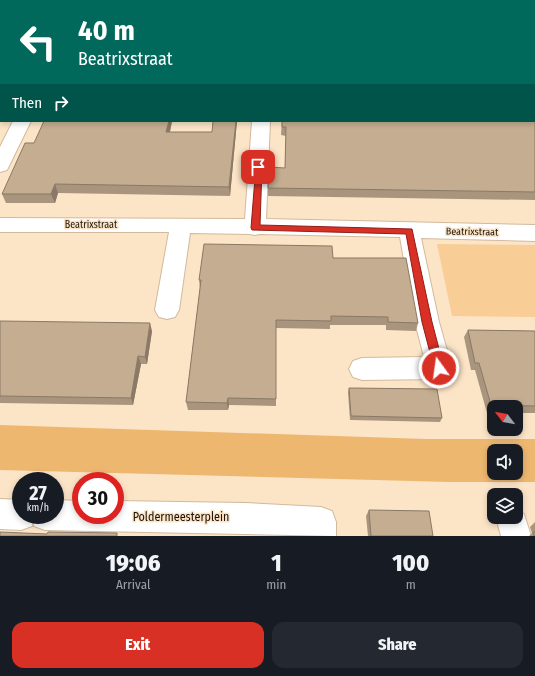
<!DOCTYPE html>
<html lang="en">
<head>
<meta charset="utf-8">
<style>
	body { margin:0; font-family:"Fira Sans Condensed",sans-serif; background:#242831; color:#f1f3f6; height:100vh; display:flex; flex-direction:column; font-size:15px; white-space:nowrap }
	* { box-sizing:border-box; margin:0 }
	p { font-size:13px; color:#9ea1a6 }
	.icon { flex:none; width:22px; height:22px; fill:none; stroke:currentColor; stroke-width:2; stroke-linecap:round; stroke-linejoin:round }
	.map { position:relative; height:536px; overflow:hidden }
	.side { display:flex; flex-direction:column; background:#171b24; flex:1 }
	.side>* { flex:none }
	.guide { position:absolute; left:0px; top:0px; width:535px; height:122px; box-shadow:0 2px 6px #0003; background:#00695c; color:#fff; overflow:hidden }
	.needle { width:26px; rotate:301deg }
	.controls { position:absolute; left:487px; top:400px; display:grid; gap:8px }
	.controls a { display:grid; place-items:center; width:36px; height:36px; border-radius:8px; background:#171b24; box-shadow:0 2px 6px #0003; font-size:20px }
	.speed { position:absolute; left:12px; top:472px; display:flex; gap:8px; font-size:20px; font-weight:700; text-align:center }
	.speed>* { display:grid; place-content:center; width:52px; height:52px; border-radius:50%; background:#171b24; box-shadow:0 2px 6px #0003; line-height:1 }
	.speed small { font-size:10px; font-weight:400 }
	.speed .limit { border:6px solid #d22; background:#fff; color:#111 }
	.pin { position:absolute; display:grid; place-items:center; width:34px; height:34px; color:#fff; margin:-17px; border-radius:8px; box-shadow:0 2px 6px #0006 }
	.me { position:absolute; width:44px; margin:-22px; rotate:346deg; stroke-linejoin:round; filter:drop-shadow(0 0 3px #0008) }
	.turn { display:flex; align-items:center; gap:14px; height:84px; padding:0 12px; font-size:18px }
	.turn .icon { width:52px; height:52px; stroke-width:2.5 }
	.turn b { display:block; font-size:28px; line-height:34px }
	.then { display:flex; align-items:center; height:38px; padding:0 12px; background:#0003; gap:8px; font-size:15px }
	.eta { display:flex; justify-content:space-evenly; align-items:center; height:68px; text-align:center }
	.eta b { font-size:24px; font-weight:800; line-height:28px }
	.primary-button { display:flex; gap:8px; margin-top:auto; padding:8px 12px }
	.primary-button a { flex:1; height:46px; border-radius:12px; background:#d93025; color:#fff; font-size:16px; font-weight:800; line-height:46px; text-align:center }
	.primary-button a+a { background:#242831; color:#f1f3f6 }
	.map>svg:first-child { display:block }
	.green { fill:#f9cd96 }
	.water { fill:#edb770; fill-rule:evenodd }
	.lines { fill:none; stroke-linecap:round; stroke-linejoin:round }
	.minor-casing { stroke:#d1ba9d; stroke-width:2 }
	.minor { fill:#fff; fill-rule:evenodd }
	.wall { fill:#a9957d }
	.shaded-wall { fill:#897966 }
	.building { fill:#c4ad91; stroke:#897966 }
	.route { fill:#d93025; stroke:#8d1f18 }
	.labels { text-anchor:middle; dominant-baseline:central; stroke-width:3; stroke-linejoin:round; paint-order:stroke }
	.street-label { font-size:10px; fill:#1c1409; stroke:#fce4c7 }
	.near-street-label { font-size:12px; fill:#1c1409; stroke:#fce4c7 }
</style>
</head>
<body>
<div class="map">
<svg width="535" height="536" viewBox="0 0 535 536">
	<rect width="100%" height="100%" fill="#fce4c7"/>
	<path class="green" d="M437,244L535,245V317L452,316Z"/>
	<path class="water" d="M0,425L426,439H535V482H449L0,470ZM494,451H516V473H494Z"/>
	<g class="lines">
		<defs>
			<path id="minor" d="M72,0H86L71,1Z
				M302,0H316V1H302Z
				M353,0H367L368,1H354Z
				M534,63L535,64V75L534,74Z
				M13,121H31L9,166L7,170L0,172V147Z
				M252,121H270L266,219L535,225V241L421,238L439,322L452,368L448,376L439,379L362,380L353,377L349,369L353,361L362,358L424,357L415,322L400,237L259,234L255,235L250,234L190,233L179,310L175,317L167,319L159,317L155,310L169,232H0V218L245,219Z
				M0,499L21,500V515H55V500L81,501V515H115V501L245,503L321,507L332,511L336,522V536L45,530L34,526L33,522L32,526L21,530L0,529Z
				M516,511L524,514L531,536H501L498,525L501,517H516Z"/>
		</defs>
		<use href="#minor" class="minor-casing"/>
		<use href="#minor" class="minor"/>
	</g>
	<path class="wall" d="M524,0H535V20L534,18V1H525Z
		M535,108V200L268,196V188L285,168L286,136L281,135L282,121Z
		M172,121L170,132H212L237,121L230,196L58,193L55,203H6L2,194L34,143Z
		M333,258L418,323L416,331L386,330V325H330V329L276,328V406L229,405L228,410H188L186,402L200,288L199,280Z
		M0,321L152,331L147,364H141L133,405L0,403Z
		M468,330L535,331V413H516V407H494V413H487L475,370H471L464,337Z
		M349,388L442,418L440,422L350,420L348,392Z
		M369,510L433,536H368L366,516Z
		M535,522V536H529L532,533L530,527Z"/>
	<path class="shaded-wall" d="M54,0H60V1H53Z
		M1,96V104L0,102V98Z
		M169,121H172L168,141L166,132Z
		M236,121H237L230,196L229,187Z
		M55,184L58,193L55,203L51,194Z
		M150,323L152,331L147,364L145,357Z
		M138,356L141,364L133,405L131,398Z
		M228,398L229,405L228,410L227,403Z"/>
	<path class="building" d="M0,0H54L53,1H1V96L0,98Z
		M104,0H284V1H103Z
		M386,0H453L454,1H386Z
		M532,0H535V6L534,4V1H532Z
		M534,108H535V192L268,188L269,167L285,168L286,127H282V121H534Z
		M44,121H169L166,132H212L213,121H236L229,187L55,184L51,194H2L25,143H34Z
		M204,244L332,246L333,258H406L418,323L388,322V317L331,316V321L276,320V399L228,398L227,403L186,402L201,280H199Z
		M0,321L150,323L145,357L138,356L131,398L0,396Z
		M468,330L535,331V406L491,405L479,363H475Z
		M349,388L437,389L442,418L351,416Z
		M369,510L429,511L433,536H371Z
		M0,532L47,534L48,532L117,533V536H0Z
		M533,532H535V536H534Z"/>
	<path class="route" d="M256,165H258L262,167L260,225L412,229L432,322L444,368L442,371L439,372L435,371L434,368L422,322L406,234L252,230L251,228Z"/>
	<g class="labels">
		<g class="street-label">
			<text x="91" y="225">Beatrixstraat</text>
			<text transform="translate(472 232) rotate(1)">Beatrixstraat</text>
		</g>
		<g class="near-street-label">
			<text x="181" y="517">Poldermeesterplein</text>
		</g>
	</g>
</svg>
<div class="controls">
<a><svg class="needle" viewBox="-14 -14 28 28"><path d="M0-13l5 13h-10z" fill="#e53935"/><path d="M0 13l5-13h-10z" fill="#9ea1a6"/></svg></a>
<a><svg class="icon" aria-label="sound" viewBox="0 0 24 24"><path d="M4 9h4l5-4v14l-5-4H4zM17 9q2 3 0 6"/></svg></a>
<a><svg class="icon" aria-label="layers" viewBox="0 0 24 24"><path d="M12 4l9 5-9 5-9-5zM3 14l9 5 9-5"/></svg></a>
</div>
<div class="speed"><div>27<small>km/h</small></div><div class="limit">30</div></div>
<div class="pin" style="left:258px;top:167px;background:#d93025"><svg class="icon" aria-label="arrive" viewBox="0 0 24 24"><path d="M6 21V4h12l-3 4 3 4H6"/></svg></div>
<svg class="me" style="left:439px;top:368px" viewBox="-20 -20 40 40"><circle r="17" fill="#d93025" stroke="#fff" stroke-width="3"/><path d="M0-11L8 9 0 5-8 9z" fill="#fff"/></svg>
<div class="guide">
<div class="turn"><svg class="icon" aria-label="left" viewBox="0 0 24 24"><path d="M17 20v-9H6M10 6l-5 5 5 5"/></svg><div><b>40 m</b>Beatrixstraat</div></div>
<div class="then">Then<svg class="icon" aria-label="right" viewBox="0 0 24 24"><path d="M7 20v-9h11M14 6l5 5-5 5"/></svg></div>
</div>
</div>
<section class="side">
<div class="eta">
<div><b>19:06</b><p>Arrival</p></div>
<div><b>1</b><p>min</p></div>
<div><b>100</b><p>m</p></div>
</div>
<div class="primary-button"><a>Exit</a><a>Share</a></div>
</section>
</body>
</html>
